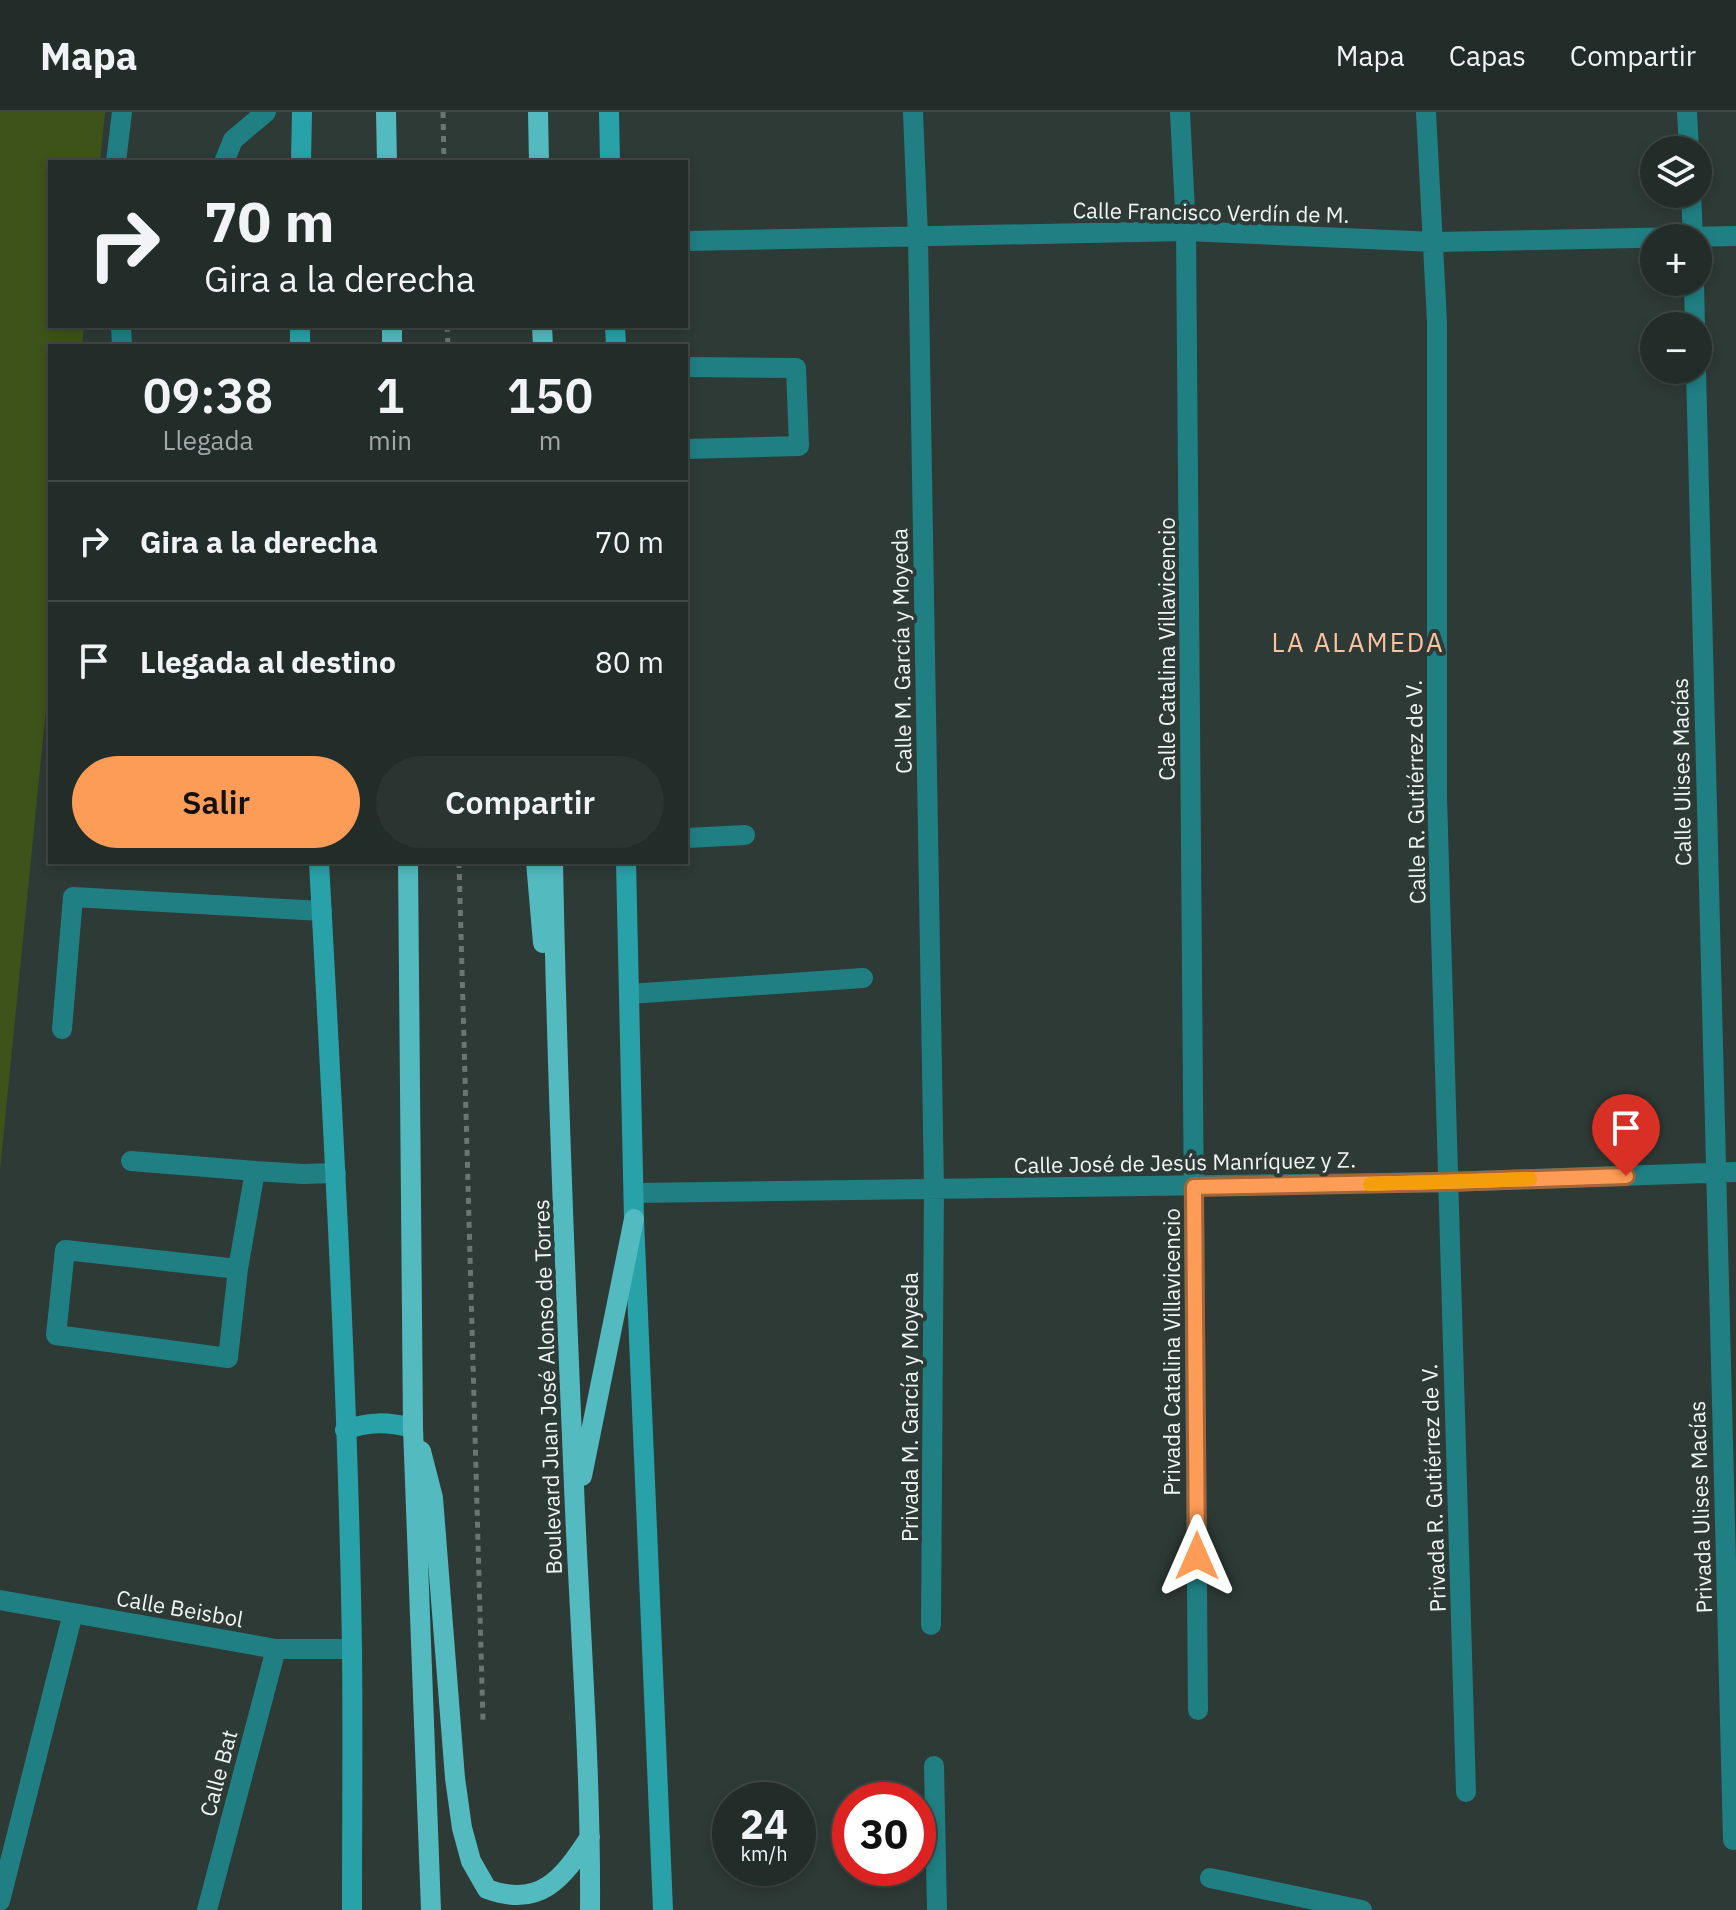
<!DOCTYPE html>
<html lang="es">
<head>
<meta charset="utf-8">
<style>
	body { margin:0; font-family:"IBM Plex Sans",sans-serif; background:#2a3430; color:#f1f3f6; height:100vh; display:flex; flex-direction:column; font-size:30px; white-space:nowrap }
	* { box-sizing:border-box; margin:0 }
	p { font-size:26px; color:#a2a7a8 }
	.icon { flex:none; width:44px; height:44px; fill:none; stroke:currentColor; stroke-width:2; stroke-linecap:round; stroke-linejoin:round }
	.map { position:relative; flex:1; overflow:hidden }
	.panel { position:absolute; left:48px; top:232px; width:640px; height:520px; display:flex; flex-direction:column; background:#222c28; border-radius:0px; box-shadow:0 4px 12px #0003,0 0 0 2px #3f4845 }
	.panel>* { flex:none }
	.hud { position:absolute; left:48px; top:48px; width:640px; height:168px; border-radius:0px; box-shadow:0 4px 12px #0003,0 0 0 2px #3f4845; background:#222c28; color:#f1f3f6; overflow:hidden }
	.fabs { position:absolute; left:1640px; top:24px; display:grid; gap:16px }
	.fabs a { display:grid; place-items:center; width:72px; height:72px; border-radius:50%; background:#222c28; box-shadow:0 4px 12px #0003,0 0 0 2px #3f4845; font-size:40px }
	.speed { position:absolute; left:712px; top:1670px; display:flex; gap:16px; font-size:40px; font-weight:700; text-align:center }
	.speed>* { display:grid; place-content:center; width:104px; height:104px; border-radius:50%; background:#222c28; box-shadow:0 4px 12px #0003,0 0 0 2px #3f4845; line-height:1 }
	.speed small { font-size:20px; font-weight:400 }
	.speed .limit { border:12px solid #d22; background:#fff; color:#111 }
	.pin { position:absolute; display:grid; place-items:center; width:68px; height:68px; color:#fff; margin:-82px -34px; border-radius:50% 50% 50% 0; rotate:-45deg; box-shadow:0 0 8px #0007 }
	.pin .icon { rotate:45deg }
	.me { position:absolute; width:88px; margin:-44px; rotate:0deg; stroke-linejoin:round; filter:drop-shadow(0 0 6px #0008) }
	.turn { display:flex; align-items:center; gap:28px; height:168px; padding:0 24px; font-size:36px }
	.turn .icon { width:104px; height:104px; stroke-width:2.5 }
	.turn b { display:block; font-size:56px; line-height:68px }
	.eta { display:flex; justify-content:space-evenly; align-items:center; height:136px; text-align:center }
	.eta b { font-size:48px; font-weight:600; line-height:56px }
	.primary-button { display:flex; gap:16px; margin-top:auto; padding:16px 24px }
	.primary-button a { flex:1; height:92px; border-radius:48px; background:#fd9c56; color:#111; font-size:32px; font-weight:600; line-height:92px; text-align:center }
	.primary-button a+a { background:#2a3430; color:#f1f3f6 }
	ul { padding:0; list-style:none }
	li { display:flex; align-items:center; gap:24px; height:120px; padding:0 24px; border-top:2px solid #3f4845 }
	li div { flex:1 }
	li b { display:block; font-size:30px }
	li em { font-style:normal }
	header { display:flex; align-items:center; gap:48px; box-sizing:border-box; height:112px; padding:0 40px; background:#222c28; border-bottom:2px solid #3f4845 }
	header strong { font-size:38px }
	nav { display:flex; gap:44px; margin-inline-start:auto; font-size:28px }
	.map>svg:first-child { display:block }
	.green { fill:#3e5319 }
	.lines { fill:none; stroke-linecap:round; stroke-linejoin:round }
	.path { stroke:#6b7572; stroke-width:5; stroke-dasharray:6 6; stroke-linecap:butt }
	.lane { stroke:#1f7f83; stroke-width:20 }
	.street { stroke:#1f7f83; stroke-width:20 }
	.secondary { stroke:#28a2a8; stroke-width:20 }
	.primary { stroke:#53bac0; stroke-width:20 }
	.route-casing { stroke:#a46538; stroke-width:20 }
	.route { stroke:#fd9c56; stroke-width:14 }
	.slow { stroke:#f59e0b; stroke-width:14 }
	.labels { text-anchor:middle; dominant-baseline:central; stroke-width:8; stroke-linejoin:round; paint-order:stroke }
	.street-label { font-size:22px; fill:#eff6f4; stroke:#2e3a36 }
	.quarter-label { font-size:26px; letter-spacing:2px; fill:#fac39f; stroke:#2e3a36 }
</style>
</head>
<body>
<header>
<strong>Mapa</strong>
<nav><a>Mapa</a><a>Capas</a><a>Compartir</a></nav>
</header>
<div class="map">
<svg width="1736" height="1798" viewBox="0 0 1736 1798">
	<rect width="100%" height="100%" fill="#2e3a36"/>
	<path class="green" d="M0,0H105L100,50H50V214H84L82,234H50V556L0,1058Z"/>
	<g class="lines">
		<path class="path" d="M443,0L444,50
			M447,214L448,234
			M459,750L483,1609"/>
		<path class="lane" d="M116,50L122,0
			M224,50L233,28L266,0
			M121,214L122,234
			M686,255L796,256L799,334L686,337
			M686,726L745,723
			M629,882L863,866
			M62,917L73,785L322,799
			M131,1049L255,1059
			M238,1157L228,1246L56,1223L65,1138L238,1157L255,1059L303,1062L336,1061"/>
		<path class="street" d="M913,0L918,125L934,1077L931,1513
			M1180,0L1186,119L1198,1598
			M1426,0L1437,210V684L1466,1680
			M1687,0L1689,38
			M1691,82L1693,126
			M686,129L1186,119L1435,130L1736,124
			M1694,170L1695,214
			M1696,258L1733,1728
			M634,1081L1447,1070L1736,1060
			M0,1488L276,1537H352
			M934,1654L937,1798
			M1210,1766L1362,1798
			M0,1789L73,1501
			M207,1798L276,1537"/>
		<path class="secondary" d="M609,0L610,50
			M301,50L302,0
			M300,214V234
			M615,214L616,234
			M319,750C333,1012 348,1275 352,1537C353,1624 352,1711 352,1798
			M626,750L634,1107L663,1798
			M345,1318C370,1309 388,1310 413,1316"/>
		<path class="primary" d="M386,0L387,50
			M538,0L539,50
			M392,214V234
			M542,214L543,234
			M408,750L413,1316L431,1798
			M536,750L543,831
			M553,750C557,966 566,1182 575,1398C581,1532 591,1665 590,1798
			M421,1339L433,1386L455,1666L462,1716L471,1749L487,1777C540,1797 563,1766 590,1725
			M582,1364L634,1107"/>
	</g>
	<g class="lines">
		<defs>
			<path id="route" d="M1197,1444L1194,1075L1447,1070L1626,1064"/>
		</defs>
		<use href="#route" class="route-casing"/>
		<use href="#route" class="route"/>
		<path class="slow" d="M1370,1072L1530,1067"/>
	</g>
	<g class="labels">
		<g class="street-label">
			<text transform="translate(1211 100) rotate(1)">Calle Francisco Verdín de M.</text>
			<text transform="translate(1166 537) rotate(-90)">Calle Catalina Villavicencio</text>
			<text transform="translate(901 539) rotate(-91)">Calle M. García y Moyeda</text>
			<text transform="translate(1681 660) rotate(-91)">Calle Ulises Macías</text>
			<text transform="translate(1415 680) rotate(-91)">Calle R. Gutiérrez de V.</text>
			<text transform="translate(1185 1050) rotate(-1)">Calle José de Jesús Manríquez y Z.</text>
			<text transform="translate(1171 1240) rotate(-90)">Privada Catalina Villavicencio</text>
			<text transform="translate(547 1275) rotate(-92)">Boulevard Juan José Alonso de Torres</text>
			<text transform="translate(909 1295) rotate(-90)">Privada M. García y Moyeda</text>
			<text transform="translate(1433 1376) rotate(-92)">Privada R. Gutiérrez de V.</text>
			<text transform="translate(1700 1395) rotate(-92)">Privada Ulises Macías</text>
			<text transform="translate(180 1496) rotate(10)">Calle Beisbol</text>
			<text transform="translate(218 1661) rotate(-75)">Calle Bat</text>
		</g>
		<g class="quarter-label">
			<text x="1358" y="530">LA ALAMEDA</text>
		</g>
	</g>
</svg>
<div class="fabs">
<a><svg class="icon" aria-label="layers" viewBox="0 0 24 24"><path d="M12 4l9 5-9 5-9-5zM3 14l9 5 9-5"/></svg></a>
<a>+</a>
<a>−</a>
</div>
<div class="speed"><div>24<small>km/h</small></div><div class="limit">30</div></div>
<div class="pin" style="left:1626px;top:1064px;background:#d93025"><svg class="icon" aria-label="arrive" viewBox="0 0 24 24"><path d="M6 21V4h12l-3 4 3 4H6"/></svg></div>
<svg class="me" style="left:1197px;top:1444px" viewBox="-20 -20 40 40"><path d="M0-17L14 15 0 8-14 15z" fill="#fd9c56" stroke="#fff" stroke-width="4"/></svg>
<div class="hud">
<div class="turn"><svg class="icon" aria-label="right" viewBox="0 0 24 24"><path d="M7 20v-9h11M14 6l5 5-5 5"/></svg><div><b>70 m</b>Gira a la derecha</div></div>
</div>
<section class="panel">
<div class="eta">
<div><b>09:38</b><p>Llegada</p></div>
<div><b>1</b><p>min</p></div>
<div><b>150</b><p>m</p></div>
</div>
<ul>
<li><svg class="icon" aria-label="right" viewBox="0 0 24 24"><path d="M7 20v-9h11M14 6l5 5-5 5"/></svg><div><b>Gira a la derecha</b></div><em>70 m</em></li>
<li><svg class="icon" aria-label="arrive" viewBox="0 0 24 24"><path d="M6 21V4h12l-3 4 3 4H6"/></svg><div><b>Llegada al destino</b></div><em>80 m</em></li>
</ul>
<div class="primary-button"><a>Salir</a><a>Compartir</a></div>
</section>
</div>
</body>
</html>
